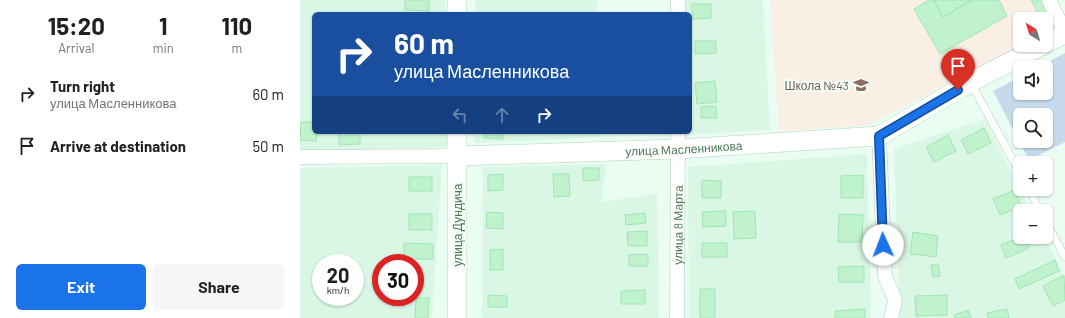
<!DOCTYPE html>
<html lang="en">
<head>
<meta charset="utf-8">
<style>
	body { margin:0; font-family:Barlow,sans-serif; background:#f6f6f6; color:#202124; height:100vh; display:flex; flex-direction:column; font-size:15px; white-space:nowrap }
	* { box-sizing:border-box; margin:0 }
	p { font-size:13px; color:#757577 }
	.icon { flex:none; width:22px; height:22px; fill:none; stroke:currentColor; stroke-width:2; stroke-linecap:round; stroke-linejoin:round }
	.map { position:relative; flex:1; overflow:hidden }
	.panel { display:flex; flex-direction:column; background:#fff; width:300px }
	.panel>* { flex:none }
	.banner { position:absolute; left:12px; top:12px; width:380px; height:122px; border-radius:6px; box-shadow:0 1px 3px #0004; background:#1a4fa0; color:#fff; overflow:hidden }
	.needle { width:26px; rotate:322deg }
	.buttons { position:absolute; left:713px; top:12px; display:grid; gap:8px }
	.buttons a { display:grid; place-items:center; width:40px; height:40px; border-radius:6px; background:#fff; box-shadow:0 1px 3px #0004; font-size:20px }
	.speed { position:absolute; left:12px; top:254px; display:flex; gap:8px; font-size:20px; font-weight:700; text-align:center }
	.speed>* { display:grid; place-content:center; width:52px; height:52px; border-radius:50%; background:#fff; box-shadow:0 1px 3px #0004; line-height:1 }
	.speed small { font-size:10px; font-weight:400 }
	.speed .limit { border:6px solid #d22; background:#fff; color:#111 }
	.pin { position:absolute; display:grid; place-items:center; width:34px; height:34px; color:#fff; margin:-41px -17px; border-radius:50% 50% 50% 0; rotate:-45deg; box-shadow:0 0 4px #0007 }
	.pin .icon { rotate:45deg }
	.me { position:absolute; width:44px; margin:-22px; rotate:358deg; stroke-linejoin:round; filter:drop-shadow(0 0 3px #0008) }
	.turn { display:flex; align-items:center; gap:14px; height:84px; padding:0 16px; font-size:18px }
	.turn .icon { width:52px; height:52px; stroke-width:2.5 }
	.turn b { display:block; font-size:28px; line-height:34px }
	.lanes { display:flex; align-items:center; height:38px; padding:0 16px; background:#0003; justify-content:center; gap:20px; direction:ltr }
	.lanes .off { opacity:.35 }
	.eta { display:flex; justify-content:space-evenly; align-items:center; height:68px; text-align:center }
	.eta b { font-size:24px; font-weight:700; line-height:28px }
	.cta { display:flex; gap:8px; margin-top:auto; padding:8px 16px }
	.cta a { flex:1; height:46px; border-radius:6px; background:#1a73e8; color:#fff; font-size:16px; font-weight:700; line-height:46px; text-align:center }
	.cta a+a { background:#f6f6f6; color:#202124 }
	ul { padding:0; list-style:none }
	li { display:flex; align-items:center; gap:12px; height:52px; padding:0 16px }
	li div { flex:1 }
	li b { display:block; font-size:15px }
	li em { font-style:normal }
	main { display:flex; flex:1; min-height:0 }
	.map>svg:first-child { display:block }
	.residential { fill:#daf7e6; fill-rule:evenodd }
	.education { fill:#f9efe5 }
	.green { fill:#c6daeb; fill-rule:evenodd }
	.building { fill:#c0f3cd; stroke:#a0e5b1 }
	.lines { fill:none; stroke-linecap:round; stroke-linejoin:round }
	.lane-casing { stroke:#b0d2bb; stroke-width:8 }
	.street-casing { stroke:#b0d2bb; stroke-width:15 }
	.secondary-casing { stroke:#aed5ba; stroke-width:20 }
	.lane { stroke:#fff; stroke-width:7 }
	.street { stroke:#fff; stroke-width:14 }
	.secondary { stroke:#fff; stroke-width:19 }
	.route-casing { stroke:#114b97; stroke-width:10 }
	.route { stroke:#1a73e8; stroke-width:7 }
	.labels { text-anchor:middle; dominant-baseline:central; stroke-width:4; stroke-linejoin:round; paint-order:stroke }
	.education-label { font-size:12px; fill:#785e54; stroke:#f0fff7; text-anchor:end }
	.street-label { font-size:12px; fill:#4c7856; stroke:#f0fff7 }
</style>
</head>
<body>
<main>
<section class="panel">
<div class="eta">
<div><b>15:20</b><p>Arrival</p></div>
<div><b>1</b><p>min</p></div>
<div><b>110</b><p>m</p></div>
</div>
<ul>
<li><svg class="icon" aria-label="right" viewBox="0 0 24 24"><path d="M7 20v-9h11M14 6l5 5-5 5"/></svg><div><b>Turn right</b><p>улица Масленникова</p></div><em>60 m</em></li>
<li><svg class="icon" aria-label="arrive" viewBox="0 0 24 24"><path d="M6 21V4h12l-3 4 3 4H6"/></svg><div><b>Arrive at destination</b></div><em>50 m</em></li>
</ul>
<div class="cta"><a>Exit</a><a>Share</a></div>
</section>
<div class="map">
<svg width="765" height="318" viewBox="0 0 765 318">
	<rect width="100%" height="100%" fill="#e9fdf2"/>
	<path class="residential" d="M0,0H145L146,14H14V132H148V147L0,151Z
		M175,0H297V14H175Z
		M386,0H463L470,130L386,135V132H390V14H386Z
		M685,119L731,211H720V237H744L765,278V318H600L594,149Z
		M175,132H300V137L175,143Z
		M567,154L571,318H389L388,167Z
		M307,164L301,202L357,194L359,318H182L183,167Z
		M142,165L132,318H0V168ZM21,263H55V297H21ZM81,263H115V297H81Z"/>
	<path class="education" d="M470,0H741L755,28L746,33V19H720V45H723L569,125L479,132Z"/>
	<path class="green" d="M765,53V142L729,160L693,91L720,77V93H746V67H739ZM720,115H746V141H720Z"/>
	<path class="building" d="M105,0H129V11L105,10Z
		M629,0H634L643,17L672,0H699L707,16L640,54L614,9Z
		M634,0H672L643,17Z
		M731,0H748L754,13L741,19Z
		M392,4H411V18L392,19Z
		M395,41H416V53L395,54Z
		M415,81L417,102L397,104L395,83Z
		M416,106L417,118H401V107Z
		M1,122H14V132H17L16,141L0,140Z
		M684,128L691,143L668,154L661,140Z
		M39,132H60V144L39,145Z
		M184,132H203V139L184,138Z
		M648,135L656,151L634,162L626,147Z
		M283,168H299V180L283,181Z
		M203,174V190L188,191V175Z
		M253,174H269L270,196L254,197Z
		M563,175V198H541V176Z
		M109,177H132V191H109Z
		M402,180L421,181V198H402Z
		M715,190L721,206L700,215L693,199Z
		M426,211V226L403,227L402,212Z
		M455,211L456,238L434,239L433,212Z
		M187,212L203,213V229L186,228Z
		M345,213L346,223L326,225L325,215Z
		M109,214H132V230H109Z
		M539,214L563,215L562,242H538Z
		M347,231V246H328L327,232Z
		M613,232L638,236L636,257L610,254Z
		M720,237H724L729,248L706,258L701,245Z
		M104,243L133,244V259H104Z
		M402,243H427V257H402Z
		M203,249V270H190V250Z
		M348,254V266H329V255Z
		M755,260L759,271L719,289L715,279Z
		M638,264L640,276L633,277L631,265Z
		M564,266V282H539L538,267Z
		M764,275L765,300L753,306L743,286Z
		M400,289H415V318H400Z
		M345,290V304H321V291Z
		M188,295L207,296V307H188Z
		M647,295V315L616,316L615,296Z
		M116,298H129L128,318H115Z
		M565,309V318H535V311Z
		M707,309L709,318H688L687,313Z
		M668,310L671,318H655L654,315Z"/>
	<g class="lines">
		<defs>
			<path id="lane" d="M671,83L720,173
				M729,189L740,211
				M746,222L765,257"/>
			<g id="street">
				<path d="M749,0L765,32"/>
				<path d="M378,14V0"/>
				<path d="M579,136L585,276L595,300L591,318"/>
				<path d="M0,157L157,156"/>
				<path id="s1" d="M377,318L378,132"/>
			</g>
			<g id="secondary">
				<path d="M157,0V14"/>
				<path d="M746,43L765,34"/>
				<path d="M157,132V318"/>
				<path id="s2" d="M157,156L378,149L579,136L671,82L743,45"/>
			</g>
		</defs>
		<use href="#lane" class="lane-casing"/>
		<use href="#street" class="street-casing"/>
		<use href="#secondary" class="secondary-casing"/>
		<use href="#lane" class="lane"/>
		<use href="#street" class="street"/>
		<use href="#secondary" class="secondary"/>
	</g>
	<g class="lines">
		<defs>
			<path id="route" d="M583,245L579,136L658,90"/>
		</defs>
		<use href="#route" class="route-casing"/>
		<use href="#route" class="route"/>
	</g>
	<defs>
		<symbol id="school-bare" viewBox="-9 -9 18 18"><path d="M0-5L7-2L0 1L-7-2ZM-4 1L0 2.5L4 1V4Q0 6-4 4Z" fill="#8d6e63" stroke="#f0fff7" stroke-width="2.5" paint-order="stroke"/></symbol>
	</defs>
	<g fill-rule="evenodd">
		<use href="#school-bare" x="550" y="74" width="22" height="22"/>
	</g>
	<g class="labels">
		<g class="education-label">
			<text x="549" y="85">Школа №43</text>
		</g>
		<g class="street-label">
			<text stroke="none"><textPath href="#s2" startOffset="227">улица Масленникова</textPath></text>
			<text transform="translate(157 225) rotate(-90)">улица Дундича</text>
			<text stroke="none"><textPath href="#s1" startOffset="93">улица 8 Марта</textPath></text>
		</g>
	</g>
</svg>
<div class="buttons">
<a><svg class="needle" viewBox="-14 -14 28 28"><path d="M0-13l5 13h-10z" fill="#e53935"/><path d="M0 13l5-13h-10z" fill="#757577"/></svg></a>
<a><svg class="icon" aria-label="sound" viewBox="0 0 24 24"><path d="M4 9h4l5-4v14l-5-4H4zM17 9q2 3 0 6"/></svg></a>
<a><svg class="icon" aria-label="search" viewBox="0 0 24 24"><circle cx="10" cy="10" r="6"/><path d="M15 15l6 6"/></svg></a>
<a>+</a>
<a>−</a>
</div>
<div class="speed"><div>20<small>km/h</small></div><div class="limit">30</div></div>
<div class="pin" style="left:658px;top:90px;background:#d93025"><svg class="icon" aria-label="arrive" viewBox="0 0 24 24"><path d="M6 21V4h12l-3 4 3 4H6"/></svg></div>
<svg class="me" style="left:583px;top:245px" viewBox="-20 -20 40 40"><circle r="19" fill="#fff"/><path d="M0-13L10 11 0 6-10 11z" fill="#1a73e8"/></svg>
<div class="banner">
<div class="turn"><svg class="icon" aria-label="right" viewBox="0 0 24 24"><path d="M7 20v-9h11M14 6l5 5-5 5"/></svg><div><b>60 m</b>улица Масленникова</div></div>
<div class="lanes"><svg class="icon off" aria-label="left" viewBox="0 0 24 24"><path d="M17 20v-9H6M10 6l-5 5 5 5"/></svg><svg class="icon off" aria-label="ahead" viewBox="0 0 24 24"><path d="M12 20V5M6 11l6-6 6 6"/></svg><svg class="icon" aria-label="right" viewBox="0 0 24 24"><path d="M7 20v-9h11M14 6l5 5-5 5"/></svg></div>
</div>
</div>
</main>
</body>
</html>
